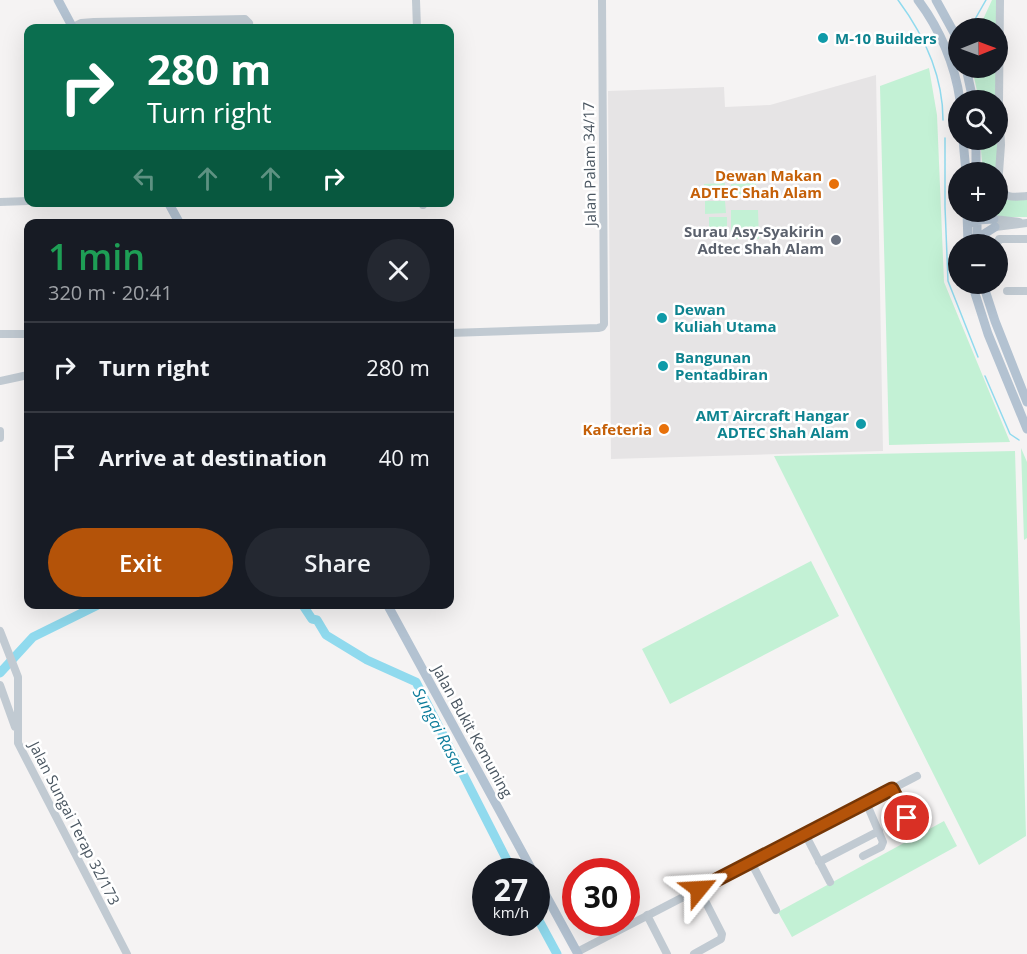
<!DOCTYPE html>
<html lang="en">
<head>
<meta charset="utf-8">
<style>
	body { margin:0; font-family:"Open Sans",sans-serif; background:#242831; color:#f1f3f6; height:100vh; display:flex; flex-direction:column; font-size:22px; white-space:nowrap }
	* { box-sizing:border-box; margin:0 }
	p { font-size:20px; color:#9ea1a6 }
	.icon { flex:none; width:33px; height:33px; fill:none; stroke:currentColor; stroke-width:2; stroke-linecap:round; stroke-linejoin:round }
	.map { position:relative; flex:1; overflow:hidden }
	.details { position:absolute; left:24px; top:219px; width:430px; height:390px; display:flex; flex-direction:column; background:#171b24; border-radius:12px; box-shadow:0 6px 24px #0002 }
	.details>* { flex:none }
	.guide { position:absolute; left:24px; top:24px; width:430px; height:183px; border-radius:12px; box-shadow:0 6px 24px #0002; background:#0b6e4f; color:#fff; overflow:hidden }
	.needle { width:39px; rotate:89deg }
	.buttons { position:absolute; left:948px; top:18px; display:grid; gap:12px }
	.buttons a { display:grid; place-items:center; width:60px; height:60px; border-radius:50%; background:#171b24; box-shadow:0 6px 24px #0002; font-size:30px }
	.speed { position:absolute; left:472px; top:858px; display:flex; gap:12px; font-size:30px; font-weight:700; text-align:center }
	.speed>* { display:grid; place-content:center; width:78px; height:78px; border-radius:50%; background:#171b24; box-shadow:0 6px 24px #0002; line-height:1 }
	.speed small { font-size:15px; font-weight:400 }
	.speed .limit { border:9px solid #d22; background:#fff; color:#111 }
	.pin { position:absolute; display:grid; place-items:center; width:51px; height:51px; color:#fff; margin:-26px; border:3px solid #fff; border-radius:50%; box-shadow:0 2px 6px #0007 }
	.me { position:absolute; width:66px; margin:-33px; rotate:63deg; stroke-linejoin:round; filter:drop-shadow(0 0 4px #0008) }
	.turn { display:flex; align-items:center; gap:21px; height:126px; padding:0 24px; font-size:27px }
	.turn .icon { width:78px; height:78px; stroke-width:2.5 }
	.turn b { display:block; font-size:42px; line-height:51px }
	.lanes { display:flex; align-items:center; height:57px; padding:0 24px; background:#0003; justify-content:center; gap:30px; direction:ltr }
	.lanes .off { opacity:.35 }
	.round { display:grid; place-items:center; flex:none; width:63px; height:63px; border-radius:32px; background:#242831 }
	.summary { display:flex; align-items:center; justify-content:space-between; height:102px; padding:0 24px }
	h1 { font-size:36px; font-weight:600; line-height:45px; color:#1e9e55 }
	.cta { display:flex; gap:12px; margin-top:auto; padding:12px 24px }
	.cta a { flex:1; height:69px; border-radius:36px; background:#b45309; color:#fff; font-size:24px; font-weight:600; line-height:69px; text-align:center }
	.cta a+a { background:#242831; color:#f1f3f6 }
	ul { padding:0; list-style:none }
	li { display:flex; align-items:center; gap:18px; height:90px; padding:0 24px; border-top:2px solid #363941 }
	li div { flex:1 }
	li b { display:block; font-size:22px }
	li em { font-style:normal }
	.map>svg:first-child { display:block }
	.education { fill:#e6e4e5 }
	.green { fill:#c3f1d5 }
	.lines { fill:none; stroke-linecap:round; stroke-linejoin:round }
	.stream { stroke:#90daee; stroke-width:1.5 }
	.river { stroke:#90daee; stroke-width:9 }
	.minor { stroke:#c1cad2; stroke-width:8 }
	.major { stroke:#b3c2d1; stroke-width:9 }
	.route-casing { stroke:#753606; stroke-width:15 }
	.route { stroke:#b45309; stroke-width:10 }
	.culture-dot { fill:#0f9aa8; stroke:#fff; stroke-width:2 }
	.food-dot { fill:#e8710a; stroke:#fff; stroke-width:2 }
	.worship-dot { fill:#6b7280; stroke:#fff; stroke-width:2 }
	.labels { text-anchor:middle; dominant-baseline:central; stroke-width:5; stroke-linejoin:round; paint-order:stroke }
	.culture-label { font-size:15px; font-weight:bold; fill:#0d838f; stroke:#fff; text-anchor:start }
	.street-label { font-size:15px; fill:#4a5661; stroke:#fff }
	.food-label { font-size:15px; font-weight:bold; fill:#c56008; stroke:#fff; text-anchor:end }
	.worship-label { font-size:15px; font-weight:bold; fill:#5b616d; stroke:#fff; text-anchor:end }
	.water-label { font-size:16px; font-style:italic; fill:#0c7c9b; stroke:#fff }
</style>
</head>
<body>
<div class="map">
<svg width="1027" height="954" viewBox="0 0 1027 954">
	<rect width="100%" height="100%" fill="#f5f3f3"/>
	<path class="education" d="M876,75L883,451L611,459L608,91L724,87L725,107L770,105Z"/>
	<path class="green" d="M992,0H998V28H979Z
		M929,68L937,115L944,282L1010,442L889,445L880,86Z
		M972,68H997L996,100H979Z
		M980,140H998L996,172H983Z
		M725,183V196L704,197V184Z
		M756,183V196H732L731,184Z
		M998,192L1003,199L1027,200V217H995L987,212H998Z
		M705,201H725L726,213L705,214Z
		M731,210H758L759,239H731Z
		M709,217H727V229H709Z
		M1021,448L1027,462V538L1024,540Z
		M1015,451L1026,836L979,865L774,456Z
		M811,561L839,616L670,704L642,649Z
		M944,821L957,846L792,937L778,912Z"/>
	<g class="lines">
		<path class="stream" d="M898,0C924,35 943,76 943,120
			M970,28L986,0
			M945,138V207L948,281L978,357
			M985,376L1010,434L1019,440"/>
		<path class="river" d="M302,604L312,619L317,620L326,635L367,660L416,682L513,872
			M0,673L33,637L100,604
			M537,917L557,954"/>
		<path class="minor" d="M416,0L417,28
			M1000,0L999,102L1001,145L998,186C1003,199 1015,197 1027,196
			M73,27L81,23L94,22L245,19L249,23L246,26L234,27L110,28
			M0,202L28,201
			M423,202V205
			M994,219L1019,222
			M995,227L1027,223
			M998,242L999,239H1027
			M1007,291H1027
			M450,333L598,328L602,327L604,324L602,0
			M0,334H28
			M0,381L28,375
			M0,431V438
			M0,631L18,677V743L127,954
			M0,685L15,727
			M892,788L915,833
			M805,834L830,882
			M863,856L881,847L883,842L866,802
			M751,862L776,910
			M819,862L879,831
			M647,915L667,954
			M577,952L917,776
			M694,954L721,939L722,934L699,889"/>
		<path class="major" d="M58,0L73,28
			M918,0C940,29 955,65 960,100
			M936,0L958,40
			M966,68L973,100
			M963,140L966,172
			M976,140V172
			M168,202L180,224
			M967,212L968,244
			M977,212V244
			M974,223L977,220L994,219
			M979,244L984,234L995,227
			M972,284L988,334L1027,429
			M983,284L995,321L1027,402
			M387,604L533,872
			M537,879L578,954"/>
	</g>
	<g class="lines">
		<defs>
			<path id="route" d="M699,889L892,789L907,818"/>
		</defs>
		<use href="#route" class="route-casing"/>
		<use href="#route" class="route"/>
	</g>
	<g class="culture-dot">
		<circle cx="823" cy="38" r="6"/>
		<circle cx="662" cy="318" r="6"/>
		<circle cx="663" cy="366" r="6"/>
		<circle cx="861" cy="424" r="6"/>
	</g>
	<g class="food-dot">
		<circle cx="834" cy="184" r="6"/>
		<circle cx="664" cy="429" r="6"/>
	</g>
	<circle class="worship-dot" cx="836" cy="240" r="6"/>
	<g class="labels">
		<g class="culture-label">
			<text x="835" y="38">M-10 Builders</text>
			<text x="674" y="309">Dewan<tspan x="674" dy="17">Kuliah Utama</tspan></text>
			<text x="675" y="357">Bangunan<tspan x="675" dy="17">Pentadbiran</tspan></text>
			<text x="849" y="415" text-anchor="end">AMT Aircraft Hangar<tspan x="849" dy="17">ADTEC Shah Alam</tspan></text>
		</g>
		<g class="street-label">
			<text transform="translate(589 164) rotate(-91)">Jalan Palam 34/17</text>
			<text transform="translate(473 731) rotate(61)">Jalan Bukit Kemuning</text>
			<text transform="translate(75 823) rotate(63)">Jalan Sungai Terap 32/173</text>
		</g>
		<g class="food-label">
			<text x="822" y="175">Dewan Makan<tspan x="822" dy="17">ADTEC Shah Alam</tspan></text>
			<text x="652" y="429">Kafeteria</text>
		</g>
		<g class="worship-label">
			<text x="824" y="231">Surau Asy-Syakirin<tspan x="824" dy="17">Adtec Shah Alam</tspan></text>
		</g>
		<g class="water-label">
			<text transform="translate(440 731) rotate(62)">Sungai Rasau</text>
		</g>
	</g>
</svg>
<div class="buttons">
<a><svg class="needle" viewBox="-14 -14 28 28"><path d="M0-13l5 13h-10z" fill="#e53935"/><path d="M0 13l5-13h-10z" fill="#9ea1a6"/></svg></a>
<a><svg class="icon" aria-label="search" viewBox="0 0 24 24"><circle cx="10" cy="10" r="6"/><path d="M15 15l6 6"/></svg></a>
<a>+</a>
<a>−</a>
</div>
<div class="speed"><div>27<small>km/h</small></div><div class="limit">30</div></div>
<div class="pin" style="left:907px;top:818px;background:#d93025"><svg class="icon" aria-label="arrive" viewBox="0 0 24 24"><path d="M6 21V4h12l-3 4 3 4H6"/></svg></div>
<svg class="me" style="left:699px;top:889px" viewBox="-20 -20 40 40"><path d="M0-17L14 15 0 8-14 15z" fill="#b45309" stroke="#fff" stroke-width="4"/></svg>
<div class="guide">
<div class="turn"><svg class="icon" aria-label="right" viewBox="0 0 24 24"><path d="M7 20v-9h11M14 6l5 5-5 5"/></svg><div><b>280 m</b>Turn right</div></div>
<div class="lanes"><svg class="icon off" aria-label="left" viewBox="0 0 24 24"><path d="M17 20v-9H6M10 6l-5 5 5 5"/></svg><svg class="icon off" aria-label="ahead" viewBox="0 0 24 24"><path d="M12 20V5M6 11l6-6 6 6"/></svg><svg class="icon off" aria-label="ahead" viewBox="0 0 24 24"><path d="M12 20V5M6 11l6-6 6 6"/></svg><svg class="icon" aria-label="right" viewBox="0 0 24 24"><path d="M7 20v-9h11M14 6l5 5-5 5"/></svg></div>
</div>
<section class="details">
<div class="summary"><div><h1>1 min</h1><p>320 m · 20:41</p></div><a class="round"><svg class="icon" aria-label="close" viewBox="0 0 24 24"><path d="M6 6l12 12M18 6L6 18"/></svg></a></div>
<ul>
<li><svg class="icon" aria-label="right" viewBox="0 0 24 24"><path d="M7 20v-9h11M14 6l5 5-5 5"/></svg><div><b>Turn right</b></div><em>280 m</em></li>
<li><svg class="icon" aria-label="arrive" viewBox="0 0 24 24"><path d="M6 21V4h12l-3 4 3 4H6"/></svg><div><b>Arrive at destination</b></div><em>40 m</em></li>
</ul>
<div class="cta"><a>Exit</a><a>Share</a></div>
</section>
</div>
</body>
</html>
